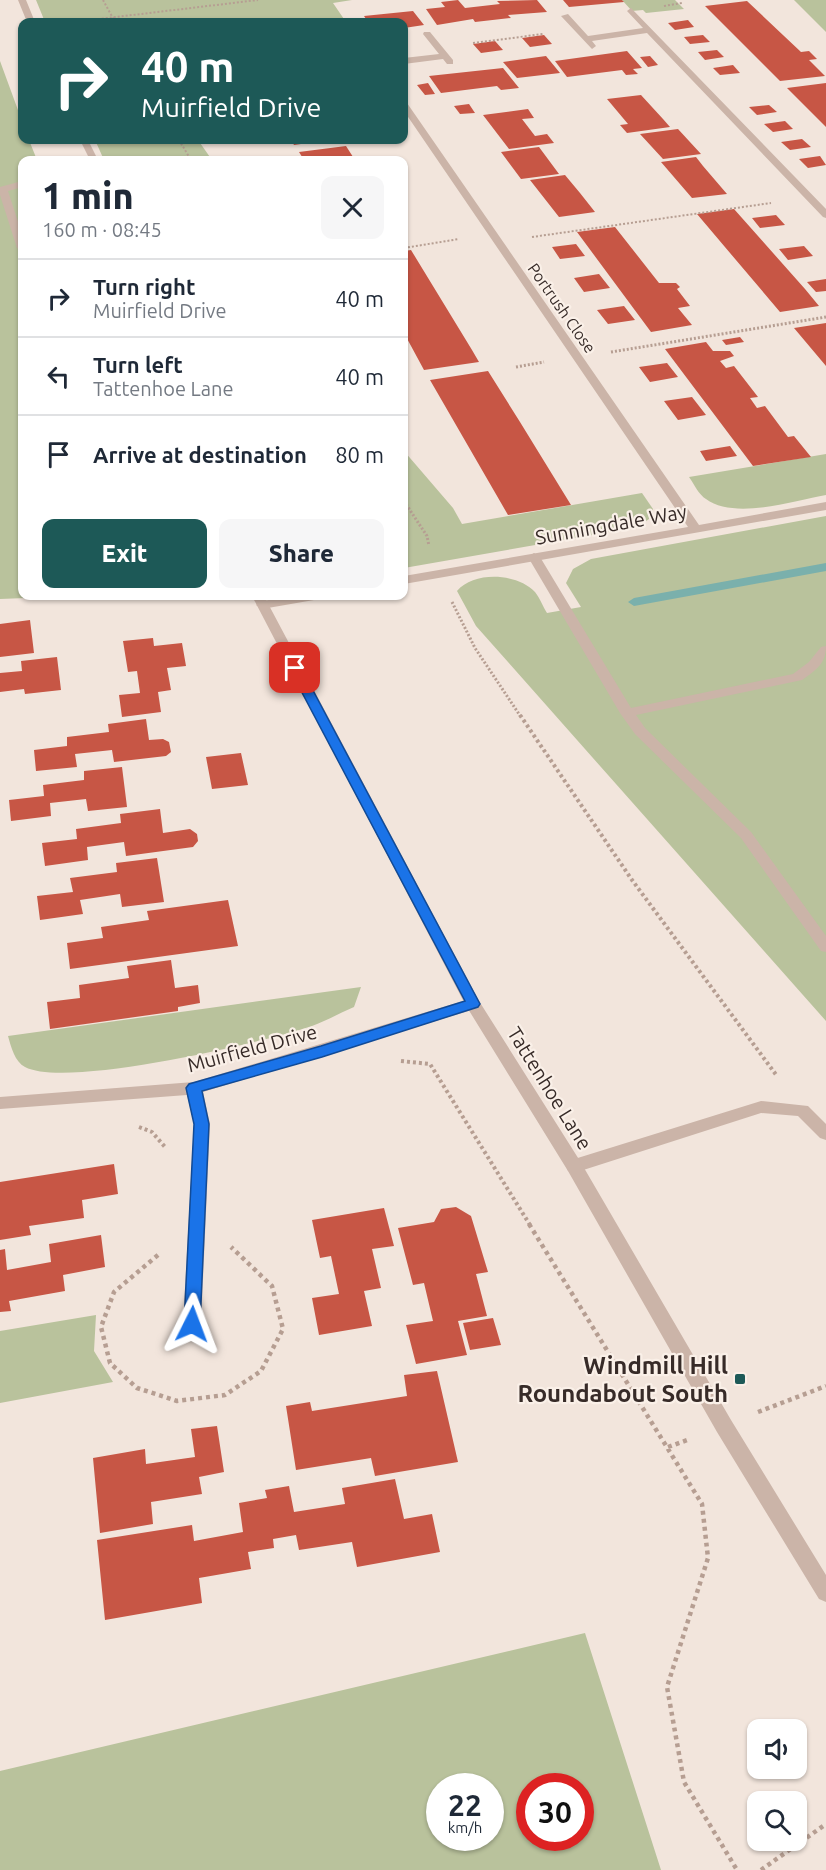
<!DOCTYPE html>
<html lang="en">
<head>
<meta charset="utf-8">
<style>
	body { margin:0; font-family:Ubuntu,sans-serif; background:#f6f6f7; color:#1f2937; height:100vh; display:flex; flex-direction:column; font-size:22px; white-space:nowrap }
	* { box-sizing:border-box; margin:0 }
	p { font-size:20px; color:#747a83 }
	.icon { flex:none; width:33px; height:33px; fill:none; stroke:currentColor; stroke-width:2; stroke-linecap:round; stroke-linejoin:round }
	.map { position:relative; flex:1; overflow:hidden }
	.sheet { position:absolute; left:18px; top:156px; width:390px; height:444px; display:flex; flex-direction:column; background:#fff; border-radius:12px; box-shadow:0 2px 4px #0004 }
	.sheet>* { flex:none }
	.top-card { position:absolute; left:18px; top:18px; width:390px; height:126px; border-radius:12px; box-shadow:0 2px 4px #0004; background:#1d5957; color:#fff; overflow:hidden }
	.fabs { position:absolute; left:747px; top:1719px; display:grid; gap:12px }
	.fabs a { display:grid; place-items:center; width:60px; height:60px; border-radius:12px; background:#fff; box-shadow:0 2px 4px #0004; font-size:30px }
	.speed { position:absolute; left:426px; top:1773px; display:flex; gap:12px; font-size:30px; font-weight:700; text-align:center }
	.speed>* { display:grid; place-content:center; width:78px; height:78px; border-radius:50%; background:#fff; box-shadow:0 2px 4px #0004; line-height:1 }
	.speed small { font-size:15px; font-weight:400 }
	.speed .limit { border:9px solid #d22; background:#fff; color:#111 }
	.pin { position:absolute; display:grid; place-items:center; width:51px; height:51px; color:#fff; margin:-26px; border-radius:12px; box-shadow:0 3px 9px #0006 }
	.me { position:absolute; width:66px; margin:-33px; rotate:3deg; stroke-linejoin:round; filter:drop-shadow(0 0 4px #0008) }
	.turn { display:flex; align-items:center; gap:21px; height:126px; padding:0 24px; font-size:27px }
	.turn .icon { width:78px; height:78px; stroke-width:2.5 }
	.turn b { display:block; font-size:42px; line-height:51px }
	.round { display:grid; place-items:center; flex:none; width:63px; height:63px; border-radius:12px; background:#f6f6f7 }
	.overview { display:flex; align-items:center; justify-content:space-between; height:102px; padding:0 24px }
	h1 { font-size:36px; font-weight:800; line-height:45px }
	.button { display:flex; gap:12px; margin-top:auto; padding:12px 24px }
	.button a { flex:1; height:69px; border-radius:12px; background:#1d5957; color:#fff; font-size:24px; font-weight:800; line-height:69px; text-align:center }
	.button a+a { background:#f6f6f7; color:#1f2937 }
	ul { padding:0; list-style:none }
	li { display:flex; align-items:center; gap:18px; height:78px; padding:0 24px; border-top:2px solid #e0e1e3 }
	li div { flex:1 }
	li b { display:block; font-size:22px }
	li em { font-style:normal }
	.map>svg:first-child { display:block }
	.green { fill:#b9c29c; fill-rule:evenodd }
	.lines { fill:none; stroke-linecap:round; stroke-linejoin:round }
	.stream { fill:#7ab0ac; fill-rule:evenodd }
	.building { fill:#c75645 }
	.path-far3 { stroke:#b69e92; stroke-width:2; stroke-dasharray:2 2; stroke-linecap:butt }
	.path-far2 { stroke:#b69e92; stroke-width:3; stroke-dasharray:2 2; stroke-linecap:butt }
	.path-far1 { stroke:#b69e92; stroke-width:4; stroke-dasharray:3 3; stroke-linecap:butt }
	.path { stroke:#b69e92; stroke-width:4.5; stroke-dasharray:4 4; stroke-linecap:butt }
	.service { fill:#cbb4a8; fill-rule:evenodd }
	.minor { fill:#cbb4a8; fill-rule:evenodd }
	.tertiary { fill:#cbb4a8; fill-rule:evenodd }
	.route { fill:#1a73e8; stroke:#114b97; stroke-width:1.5 }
	.poi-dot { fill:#1d5957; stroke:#faf0e8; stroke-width:2 }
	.labels { text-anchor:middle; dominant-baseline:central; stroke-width:4.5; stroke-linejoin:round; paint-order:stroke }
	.far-street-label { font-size:16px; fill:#372b28; stroke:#faf0e8 }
	.street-label { font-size:20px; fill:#372b28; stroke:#faf0e8 }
	.near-poi-label { font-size:24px; font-weight:bold; fill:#372b28; stroke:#faf0e8; text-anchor:end }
</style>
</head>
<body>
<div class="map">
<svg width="826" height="1870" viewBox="0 0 826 1870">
	<rect width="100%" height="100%" fill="#f2e5dc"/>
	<path class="green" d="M36,0H352L333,3L346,22H45Z
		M622,0H675L684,9L646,13L643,10L632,11Z
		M794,0H826V32Z
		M0,61L22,121V140H29L37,160H22V596H76L0,599Z
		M95,140H198L212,160H104Z
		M404,451L453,508L462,524L642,493L653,509L649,519L638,527L404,568Z
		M826,454V495C794,501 734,520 706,499C699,495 694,484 689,477Z
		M826,516V1021L476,626L457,591C474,571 517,573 535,592C540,598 543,607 547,613L581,607L566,583L573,569L591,559Z
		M361,987L354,1007C340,1013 326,1021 312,1026C265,1042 66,1089 25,1067C15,1062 11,1047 8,1036Z
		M96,1315L94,1351L113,1382L0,1403V1331Z
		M585,1633L661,1870H0V1771ZM440,1786H490V1838H440ZM530,1786H580V1838H530Z"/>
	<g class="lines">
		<path class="stream" d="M826,563V571L634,606L628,602L634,598Z"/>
	</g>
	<path class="building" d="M458,0L465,8L500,4L497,1L537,0L547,12L508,15L511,18L475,22L473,19L437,25L426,9L445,7L441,2Z
		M563,0H622L624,2L569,7Z
		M747,1L801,52L809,51L817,59L809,60L825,76L780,81L705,6Z
		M413,11L424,25L404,28V22H368L364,16Z
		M688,20L694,27L675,30L668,23Z
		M544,35L552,44L530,47L522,38Z
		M703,35L710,42L690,44L684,37Z
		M495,41L503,50L481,53L473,44Z
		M717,50L724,57L705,60L698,52Z
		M627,51L642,68L633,69L638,74L626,75L622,70L567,77L555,61Z
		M546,56L560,73L517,78L503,62Z
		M650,56L658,65L648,67L640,57Z
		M733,65L740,73L720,75L713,68Z
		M503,68L519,88L501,90L497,86L441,93L429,76Z
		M428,83L435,94L425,95L417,85Z
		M826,83V127L787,88Z
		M641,95L663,119L670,127L627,133L620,125L628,124L607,99Z
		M469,104L475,113L460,114L454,106Z
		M769,105L777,112L757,115L749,107Z
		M528,109L534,118L522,119L535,136L547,134L554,143L509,149L483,115Z
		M785,121L793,129L773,132L764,124Z
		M678,129L701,154L663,159L640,134Z
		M802,139L811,147L790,150L781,142Z
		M291,140H322V141L294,145Z
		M346,146L355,160H304L299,152Z
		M539,147L559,174L521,179L501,152Z
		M820,156L826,165L808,168L799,159Z
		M696,157L703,166L727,194L692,198L661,162Z
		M565,175L580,193L595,212L559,217L530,180Z
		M734,209L805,289L819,306L780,312L697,214Z
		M776,215L785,225L760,228L752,218Z
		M615,227L659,283H676L680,287L677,289L690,306L678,308L692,325L651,332L577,232Z
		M576,244L585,256L560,259L552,247Z
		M804,246L813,256L788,260L779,249Z
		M411,250L472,350L479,362L424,370L404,333V251Z
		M599,274L610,288L584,292L574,278Z
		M826,279V291L816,292L807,282Z
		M624,306L635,320L608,324L597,310Z
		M826,323V366L794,328Z
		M740,337L744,342L726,345L722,340Z
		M706,342L713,351H730L734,356L720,361L726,368L734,366L758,397L750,398L757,408L765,406L788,437L794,436L811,457L753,466L665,349Z
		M667,363L678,377L650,382L639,367Z
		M488,371L520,422L571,505L508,515L430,380Z
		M692,397L706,415L678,420L664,401Z
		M730,446L737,456L706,461L700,451Z
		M30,620L34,653L0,657V624Z
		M153,638L154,646L182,643L186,666L167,668L171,690L158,692L161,712L122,717L119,695L140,693L137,671L128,672L123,641Z
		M57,657L61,690L25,694L24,689L0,692V673L22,671L21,661Z
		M146,719L149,740L163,739L169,742L171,752L166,756L114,762L112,750L75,754L77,767L36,771L34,750L67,746V737L109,732L108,724Z
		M241,753L248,785L212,789L206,757Z
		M122,767L127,807L88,811L86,799L50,803L51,816L11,821L9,800L44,796L43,785L84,780V771Z
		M160,809L163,833L190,829L197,834L198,841L193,847L126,856L124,842L87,847L88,860L45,866L42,843L77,839L76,829L121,823L120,814Z
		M157,858L164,902L122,907L120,894L80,900L83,914L40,920L37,896L73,892L70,878L117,872L116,863Z
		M228,900L238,946L70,969L67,943L103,938L101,927L149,920L147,911Z
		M171,960L175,988L198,985L200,1003L178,1007V1011L50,1029L47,1002L80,998L79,985L129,978L127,966Z
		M114,1164L118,1194L82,1200L84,1218L29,1226L31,1235L0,1240V1182Z
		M456,1207L471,1216L488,1272L476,1274L487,1316L458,1321L467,1355L416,1364L406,1325L433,1321L424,1283L413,1285L398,1228L434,1222L441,1209Z
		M384,1208L394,1246L372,1249L381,1288L364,1291L372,1326L319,1335L312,1298L339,1294L331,1256L320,1258L312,1220Z
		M101,1235L105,1267L63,1275L65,1291L9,1301L11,1311L0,1312V1250L5,1249L7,1270L51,1262L49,1244Z
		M493,1318L501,1345L470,1350L463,1323Z
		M437,1371L458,1462L375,1476L371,1458L296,1470L286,1406L310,1402L312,1411L407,1396L404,1375Z
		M217,1426L224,1472L199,1477L202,1494L151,1502L153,1524L100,1533L93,1458L145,1449L146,1464L195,1457L191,1429Z
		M395,1479L404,1519L432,1514L440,1552L357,1567L352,1542L299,1550L296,1535L273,1539L274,1548L248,1552L251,1569L199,1578L202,1603L105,1620L97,1540L192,1525L194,1541L243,1532L239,1503L267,1498L265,1490L289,1486L294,1512L345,1504L342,1488Z"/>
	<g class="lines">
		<path class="path-far3" d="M103,0L115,22
			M664,6L682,3
			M74,22L258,0
			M473,43L543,34
			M179,140L191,160
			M532,237L771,203
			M404,248L459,239"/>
		<path class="path-far2" d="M611,352L826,317
			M516,367L544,362
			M404,501L427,536L429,546
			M452,602L475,648L521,717"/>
		<path class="path-far1" d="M520,715L632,880L777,1076
			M401,1061L430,1064L530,1225
			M139,1127L152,1132L165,1147"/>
		<path class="path" d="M529,1224L702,1504L708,1558L667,1687L684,1782L737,1870
			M158,1255L114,1292L101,1327L110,1363L137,1388L177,1401L225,1395L261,1371L283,1329L272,1286L231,1247
			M758,1412L826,1386
			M668,1447L690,1439
			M761,1870L826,1824"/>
		<path class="service" d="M22,181V187L8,191L22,234V251L17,248L0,195V187Z
			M534,553L540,557L631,708L793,674L809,662L821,647L826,646C826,664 816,670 802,680L636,715L645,728L751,832L826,936V952L821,951L741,838L635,734L620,713L528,557Z
			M761,1101L808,1106L826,1124V1140L820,1138L798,1116L761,1113L574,1173L568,1171L566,1166L568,1161Z"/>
		<path class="minor" d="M631,8L826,209V218L823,217L647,33L592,41L596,46L592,49L561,16L568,14L588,36L643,28L627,11Z
			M424,32H430L453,60V64H447L443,59L404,64V58L439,54L423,34Z
			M404,102L407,103L699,525L826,502V510L404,584V576L688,527L404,111Z
			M295,596H320L314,600L262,609L256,605L262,601Z
			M473,998L478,1000L481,1004L478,1008L203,1092L210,1124L201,1324L198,1329L192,1331L186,1329L183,1324L194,1124L187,1095L0,1109V1097L194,1082Z"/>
		<path class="tertiary" d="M18,0H26L35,22H27Z
			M80,140H88L98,160H90Z
			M252,596H264L479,1001L580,1161L731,1420L826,1575V1602L819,1599L717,1432L568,1171L465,1004Z"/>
	</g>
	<path class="route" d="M295,664L301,668L480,1004L478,1007L322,1057L202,1091L209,1124L200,1324L198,1329L192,1331L187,1329L184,1324L194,1124L186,1088L189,1084L321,1046L465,1001L289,668Z"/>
	<rect class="poi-dot" x="734" y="1373" width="12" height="12" rx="3"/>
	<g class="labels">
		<g class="far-street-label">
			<text transform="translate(562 308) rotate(55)">Portrush Close</text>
		</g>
		<g class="street-label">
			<text transform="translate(611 524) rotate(-10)">Sunningdale Way</text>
			<text transform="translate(252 1048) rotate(-15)">Muirfield Drive</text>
			<text transform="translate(550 1088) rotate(58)">Tattenhoe Lane</text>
		</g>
		<g class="near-poi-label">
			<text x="728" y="1365">Windmill Hill<tspan x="728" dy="28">Roundabout South</tspan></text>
		</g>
	</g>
</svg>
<div class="fabs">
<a><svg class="icon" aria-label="sound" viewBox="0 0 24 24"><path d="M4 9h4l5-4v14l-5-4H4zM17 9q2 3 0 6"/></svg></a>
<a><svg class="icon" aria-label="search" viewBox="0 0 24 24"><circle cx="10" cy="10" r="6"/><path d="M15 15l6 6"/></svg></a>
</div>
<div class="speed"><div>22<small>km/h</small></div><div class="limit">30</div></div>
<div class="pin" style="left:295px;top:668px;background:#d93025"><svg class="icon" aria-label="arrive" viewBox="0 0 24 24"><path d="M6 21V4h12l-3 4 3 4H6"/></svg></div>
<svg class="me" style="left:192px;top:1324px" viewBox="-20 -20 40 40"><path d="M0-17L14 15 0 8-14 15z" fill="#1a73e8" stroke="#fff" stroke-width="4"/></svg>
<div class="top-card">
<div class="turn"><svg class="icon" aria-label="right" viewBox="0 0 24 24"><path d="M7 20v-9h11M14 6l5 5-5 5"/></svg><div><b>40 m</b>Muirfield Drive</div></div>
</div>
<section class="sheet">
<div class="overview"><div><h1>1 min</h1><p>160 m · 08:45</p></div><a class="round"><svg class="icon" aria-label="close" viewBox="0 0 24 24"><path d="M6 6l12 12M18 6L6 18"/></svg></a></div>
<ul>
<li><svg class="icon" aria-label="right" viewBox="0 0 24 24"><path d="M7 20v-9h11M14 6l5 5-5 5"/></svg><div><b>Turn right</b><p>Muirfield Drive</p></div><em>40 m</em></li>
<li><svg class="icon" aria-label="left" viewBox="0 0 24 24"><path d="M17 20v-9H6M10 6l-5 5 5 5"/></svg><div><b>Turn left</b><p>Tattenhoe Lane</p></div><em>40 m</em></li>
<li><svg class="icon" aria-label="arrive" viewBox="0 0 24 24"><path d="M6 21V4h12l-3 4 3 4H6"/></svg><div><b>Arrive at destination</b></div><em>80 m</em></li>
</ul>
<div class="button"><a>Exit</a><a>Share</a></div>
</section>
</div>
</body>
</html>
